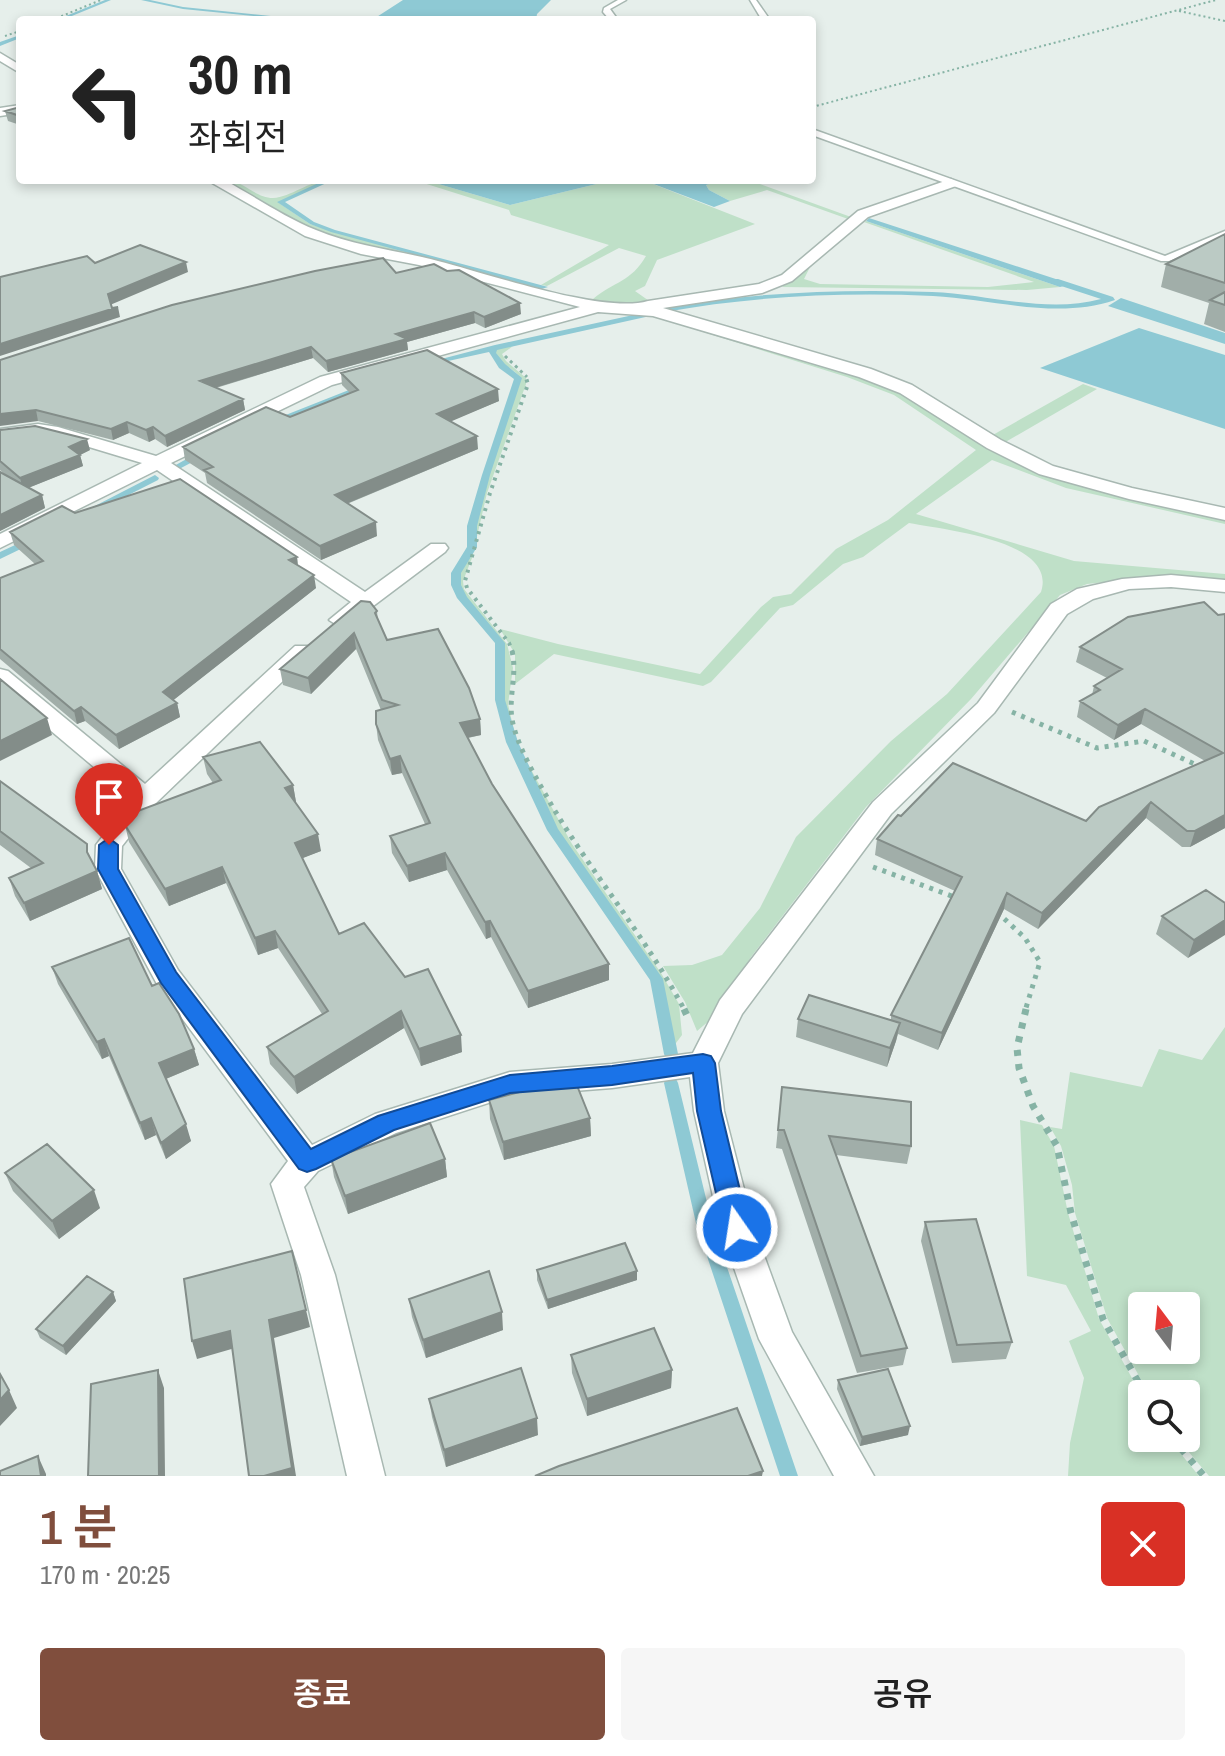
<!DOCTYPE html>
<html lang="ko">
<head>
<meta charset="utf-8">
<style>
	body { margin:0; font-family:"Archivo Narrow","Noto Sans KR",sans-serif; background:#f6f6f6; color:#222; height:100vh; display:flex; flex-direction:column; font-size:30px; white-space:nowrap }
	* { box-sizing:border-box; margin:0 }
	p { font-size:26px; color:#767676 }
	.icon { flex:none; width:44px; height:44px; fill:none; stroke:currentColor; stroke-width:2; stroke-linecap:round; stroke-linejoin:round }
	.map { position:relative; height:1476px; overflow:hidden }
	.drawer { display:flex; flex-direction:column; background:#fff; flex:1 }
	.drawer>* { flex:none }
	.guide { position:absolute; left:16px; top:16px; width:800px; height:168px; border-radius:8px; box-shadow:0 4px 12px #0003; background:#fff; color:#222; overflow:hidden }
	.needle { width:52px; rotate:344deg }
	.tools { position:absolute; left:1128px; top:1292px; display:grid; gap:16px }
	.tools a { display:grid; place-items:center; width:72px; height:72px; border-radius:8px; background:#fff; box-shadow:0 4px 12px #0003; font-size:40px }
	.pin { position:absolute; display:grid; place-items:center; width:68px; height:68px; color:#fff; margin:-82px -34px; border-radius:50% 50% 50% 0; rotate:-45deg; box-shadow:0 0 8px #0007 }
	.pin .icon { rotate:45deg }
	.me { position:absolute; width:88px; margin:-44px; rotate:347deg; stroke-linejoin:round; filter:drop-shadow(0 0 6px #0008) }
	.turn { display:flex; align-items:center; gap:28px; height:168px; padding:0 40px; font-size:36px }
	.turn .icon { width:104px; height:104px; stroke-width:2.5 }
	.turn b { display:block; font-size:56px; line-height:68px }
	.round { display:grid; place-items:center; flex:none; width:84px; height:84px; border-radius:8px; background:#f6f6f6 }
	.summary { display:flex; align-items:center; justify-content:space-between; height:136px; padding:0 40px }
	h1 { font-size:48px; font-weight:600; line-height:60px; color:#804e3d }
	.cta { display:flex; gap:16px; margin-top:auto; padding:16px 40px }
	.cta a { flex:1; height:92px; border-radius:8px; background:#804e3d; color:#fff; font-size:32px; font-weight:600; line-height:92px; text-align:center }
	.cta a+a { background:#f6f6f6; color:#222 }
	.map>svg:first-child { display:block }
	.green { fill:#bfe0c8; fill-rule:evenodd }
	.water { fill:#8ec9d4 }
	.lines { fill:none; stroke-linecap:round; stroke-linejoin:round }
	.stream { fill:#8ec9d4; fill-rule:evenodd }
	.lane-casing { stroke:#a8b8b2; stroke-width:3 }
	.street-casing { stroke:#a8b8b2; stroke-width:3 }
	.path-far4 { stroke:#86b3a5; stroke-width:2; stroke-dasharray:2 3; stroke-linecap:butt }
	.path-far3 { stroke:#86b3a5; stroke-width:3; stroke-dasharray:3 4; stroke-linecap:butt }
	.path-far2 { stroke:#86b3a5; stroke-width:4; stroke-dasharray:3 5; stroke-linecap:butt }
	.path-far1 { stroke:#86b3a5; stroke-width:5; stroke-dasharray:4 6; stroke-linecap:butt }
	.path { stroke:#86b3a5; stroke-width:7; stroke-dasharray:6 8; stroke-linecap:butt }
	.lane { fill:#fff; fill-rule:evenodd }
	.street { fill:#fff; fill-rule:evenodd }
	.wall { fill:#a1aea9 }
	.shaded-wall { fill:#838d89 }
	.building { fill:#bbcac4; stroke:#838d89; stroke-width:2 }
	.route { fill:#1a73e8; stroke:#114b97; stroke-width:2 }
</style>
</head>
<body>
<div class="map">
<svg width="1225" height="1476" viewBox="0 0 1225 1476">
	<rect width="100%" height="100%" fill="#e6efeb"/>
	<path class="green" d="M225,180C243,180 255,198 273,198C291,197 309,181 328,180L279,203L310,224L332,231L541,287L538,289L333,237L301,223Z
		M414,180H425L510,205L613,180H643L755,224L657,260L645,286L635,291L652,303H594L593,299C615,281 631,282 646,256L619,248L547,286L541,285L609,245L511,215L509,210Z
		M721,180H749L851,217L848,219L767,190L730,201L709,190L706,185Z
		M866,221L1060,287L1027,290L782,287L810,267L804,279L820,284L988,287L1034,282L864,222Z
		M659,314L885,384L1062,480L1225,519V524L1066,488L992,460L916,514L1074,561L1225,574V581L1124,580L1087,584L1060,595L971,699L866,807L751,957L716,1015L697,1031L685,1002L663,966L692,965L722,955L760,908L796,837L891,741L947,694L1041,592C1058,540 944,530 909,523L863,557L843,564L793,605L780,608L711,682L703,686L554,654L515,684V654L500,629L558,644L700,674L761,607L773,597L791,594L836,549L888,520L976,450L894,395L847,377L652,316Z
		M513,346L502,354L506,361L526,378V384L487,493L472,558L463,581L464,589L507,644L513,668L508,704L517,744L572,844L661,973L679,1004L682,1035L673,1047L659,978L556,829L513,741L503,700L502,642L465,598L458,585V573L473,547L475,526L488,476L520,378C514,367 500,366 494,353L497,349Z
		M1083,384L1097,389L1002,444L991,436Z
		M1225,1027V1476H1209L1177,1438H1186V1394H1149L1107,1318L1075,1213L1072,1185L1061,1146L1050,1127L1062,1129L1070,1072L1142,1087L1159,1049L1202,1060ZM1142,1306H1186V1350H1142Z
		M1020,1120L1042,1125L1054,1146L1068,1213L1099,1319L1142,1396V1438H1168L1199,1476H1068L1070,1443L1084,1378L1069,1341L1091,1331L1066,1285L1027,1276Z"/>
	<path class="water" d="M403,0H551L537,14L536,20H372Z
		M425,180H613L510,205Z
		M643,180H721L706,185L709,190L730,201L714,207Z
		M869,218L1071,284L1060,287L866,221Z
		M1121,298L1225,333V344L1108,306Z
		M1139,328L1225,355V429L1040,368Z"/>
	<g class="lines">
		<path class="stream" d="M105,0H111L62,20H56Z
			M141,0H150L183,7L309,20H292L183,9Z
			M20,35V38L0,46V42Z
			M325,180H333L285,202L314,222L335,230L548,287L538,290V288L331,232L310,224L277,202Z
			M1052,279H1058L1113,297L1115,300C1057,320 993,299 933,296C844,292 753,296 665,312L661,310L665,308C753,292 842,289 932,292C988,294 1046,314 1101,299L1052,283Z
			M647,312L651,314L650,316L497,350L496,353L505,364L522,378L490,475L477,526V547L461,573V585L467,597L505,643V700L518,742L558,829L663,979L678,1054L676,1058L671,1059L666,1058L664,1054L650,980L547,830L506,742L495,700V643L457,598L451,585V573L467,547V526L482,475L514,379L499,368L489,352L430,365L426,363L495,345Z
			M359,386L366,388L280,422H277L273,420Z
			M199,452L203,455L202,457L181,468H175L174,466Z
			M155,475L159,478L158,480L97,511L94,512L89,509Z
			M28,539L31,540V544L0,559V552Z
			M671,1077L676,1079L678,1083L712,1223L798,1476H780L696,1223L664,1083L666,1079Z"/>
		<defs>
			<path id="lane" d="M618,0H626L610,9L618,20H610L603,12L604,8Z
				M750,0H756L770,20H762Z
				M812,129L1165,256L1225,231V238L1169,261H1161L812,135Z"/>
			<path id="street" d="M0,53L20,65V73L0,61Z
				M20,105V113L0,116V108Z
				M951,179L958,183L956,186L868,217L792,281L762,293L663,308L871,369L912,385L1001,440L1053,466L1132,488L1225,508V520L1129,499L1039,474L987,448L900,393L859,377L653,316L598,312L332,385L171,463L365,592L431,544H445L448,548L445,552L348,625L340,627L329,620L351,602L157,470L0,548V534L142,463L56,437L38,434L0,439V429L38,424L58,427L156,456L320,377L580,307L419,265L361,254L305,236L207,180H224C254,196 284,217 316,230C350,244 386,249 422,257C476,269 601,315 648,301L759,284L782,275L858,211Z
				M1171,575L1225,580V592L1171,587L1129,589L1093,599L1067,614L994,713L891,814L742,1014L718,1063L724,1111L754,1228L792,1332L874,1476H834L759,1339L720,1228L694,1111L690,1077L612,1088L510,1096L396,1133L318,1171L304,1187L335,1275L385,1476H347L301,1275L271,1184L288,1161L158,986L95,869L96,845L132,799L0,688V669L8,671L145,784L295,646H311L314,651L155,804L122,846L121,869L178,970L312,1145L375,1114L510,1072L612,1064L693,1053L720,1000L873,802L978,703L1051,604L1077,589L1122,579Z"/>
		</defs>
		<use href="#lane" class="lane-casing"/>
		<use href="#street" class="street-casing"/>
		<path class="path-far4" d="M1179,11L1225,21
			M52,20L101,0
			M5,36L20,31
			M812,107L1216,0"/>
		<path class="path-far3" d="M505,356L527,377"/>
		<path class="path-far2" d="M513,653L509,643L467,588L465,581L490,493L528,384L525,375"/>
		<path class="path-far1" d="M512,651C518,675 507,699 513,724C520,752 538,781 552,806C594,876 647,939 685,1011
			M1012,712L1097,748L1144,741L1201,767
			M873,867L957,898
			M997,912L1025,938L1040,962L1025,1011"/>
		<path class="path" d="M684,1009L689,1020
			M1026,1009L1017,1048L1019,1068L1033,1106L1057,1146L1071,1213L1103,1319L1145,1394
			M1172,1438L1204,1476"/>
		<use href="#lane" class="lane"/>
		<use href="#street" class="street"/>
	</g>
	<path class="wall" d="M20,107V125L8,121L5,111Z
		M1225,234V332L1204,324L1209,303L1161,287L1166,264Z
		M396,273L521,314L485,328L475,323L407,342L408,350L328,372L313,358L216,388L243,399L245,410L167,447L155,439L149,442L129,433L113,440L38,421L0,360Z
		M341,373L499,401L450,421L478,449L347,504L377,536L321,560L207,483L205,473L185,460L183,447L290,417L350,393L342,385Z
		M0,430L90,450L80,455L83,466L28,488L42,495L45,508L0,531V472L8,477L0,470Z
		M75,513L297,557L298,565L316,588L173,700L177,703L180,717L119,749L85,721L77,724L0,659V578L35,564L14,545L10,532Z
		M377,611L378,621L387,640L480,719L481,735L468,738L492,784L609,964V980L528,1008L491,937L486,939L447,870L409,882L392,853L390,836L425,824L402,773L392,775L378,740L376,724L381,710L356,649L311,694L283,685L280,669Z
		M1225,614V828L1190,847H1182L1146,818L1038,929L1004,909L938,1050L898,1034L896,1041L887,1067L796,1037L798,1019L891,1020V1015L955,891L875,855L877,839L901,816L1086,821L1205,761L1141,724L1114,740L1077,717L1080,701L1092,695L1094,686L1107,678L1076,662L1080,647Z
		M203,757L293,785L296,802H295L321,851L302,858L339,934L462,1052L421,1066L404,1028L297,1094L270,1064L267,1047L322,1014L278,948L258,955L226,883L169,906L129,842L125,825L213,783L207,774Z
		M0,781L92,862L97,871L102,889L30,921L15,896L9,878L31,868L0,845Z
		M1225,903L1188,958L1156,934L1162,916Z
		M52,967L152,986L194,1049L199,1065L166,1079L191,1141L166,1159L156,1135L145,1140L109,1056L102,1059L58,984Z
		M782,1087L911,1146L907,1164L836,1155L907,1348L903,1365L857,1373L782,1149L776,1148Z
		M489,1100L590,1118L591,1136L504,1160L490,1119Z
		M331,1159H445L447,1177L348,1214L334,1177Z
		M5,1173L100,1208L59,1239L13,1191Z
		M925,1222L1012,1342L1006,1359L952,1363L921,1241Z
		M537,1270L637,1271V1280L548,1309L537,1280Z
		M113,1292L116,1301L66,1355L40,1338L36,1329Z
		M409,1299L503,1330L426,1358L412,1317Z
		M571,1355L672,1370L671,1388L587,1416L572,1373Z
		M838,1380L908,1435L860,1446L837,1389Z
		M429,1399L538,1435L446,1467L432,1417Z"/>
	<path class="shaded-wall" d="M186,262L188,272L110,305L108,294Z
		M520,303L521,314L485,328L484,317Z
		M118,307L120,317L0,356V344Z
		M474,312L475,323L407,342L408,350L328,372L326,361L396,334Z
		M311,347L313,358L201,392L200,381Z
		M498,389L499,401L438,427L437,414Z
		M243,399L245,410L167,447L165,436Z
		M36,410L38,421L0,426V414Z
		M127,422L129,433L113,440L111,429Z
		M153,427L155,439L149,442L146,430Z
		M477,436L478,449L336,508L335,495Z
		M87,439L90,450L80,455L83,466L23,490L20,478L69,447Z
		M42,495L45,508L0,531V515Z
		M376,522L377,536L321,560L320,546Z
		M297,557L298,570L289,560Z
		M314,575L316,588L166,706L163,692Z
		M354,633L356,649L311,694L308,678Z
		M177,703L180,717L119,749L116,735Z
		M81,707L85,721L77,724L74,711Z
		M1145,709L1141,724L1114,740L1118,725Z
		M47,718L52,735L0,761V741Z
		M480,719L481,735L461,739L460,723Z
		M400,756L402,773L392,775L390,759Z
		M293,785L296,802L288,805L285,788Z
		M1151,802L1146,818L1038,929L1042,913Z
		M1225,815V828L1190,847L1195,831Z
		M318,834L321,851L298,860L295,843Z
		M445,853L447,870L409,882L407,866Z
		M222,867L226,883L169,906L165,889Z
		M97,871L102,889L30,921L24,903Z
		M1007,893L1004,909L938,1050L942,1033Z
		M1225,920V935L1188,958L1194,940Z
		M490,921L491,937L486,939L485,922Z
		M275,931L278,948L258,955L255,938Z
		M609,964V980L528,1008V991Z
		M401,1011L404,1028L297,1094L294,1077Z
		M900,1023L896,1041L887,1067L890,1048Z
		M461,1035L462,1052L421,1066L419,1049Z
		M104,1039L109,1056L102,1059L97,1042Z
		M194,1049L199,1065L163,1080L159,1063Z
		M151,1118L156,1135L145,1140L140,1123Z
		M590,1118L591,1136L504,1160L503,1142Z
		M186,1124L191,1141L166,1159L161,1143Z
		M445,1159L447,1177L348,1214L345,1196Z
		M94,1190L100,1208L59,1239L52,1221Z
		M637,1271V1280L548,1309L547,1300Z
		M113,1292L116,1301L66,1355L63,1346Z
		M306,1310L310,1327L274,1338L296,1476H264L269,1320Z
		M502,1312L503,1330L426,1358L423,1340Z
		M230,1331L235,1348L197,1359L192,1341Z
		M158,1370L164,1388L165,1476H159Z
		M672,1370L671,1388L587,1416V1399Z
		M9,1390L17,1408L0,1426V1400Z
		M537,1418L538,1435L446,1467L444,1450Z
		M910,1426L908,1435L860,1446L862,1437Z
		M38,1456L46,1474V1476H41Z
		M763,1471L762,1476H748Z"/>
	<path class="building" d="M20,107V116L5,111Z
		M1225,234V283L1166,264Z
		M140,245L186,262L108,294L112,308L118,307L0,344V277L87,256L95,263Z
		M383,258L396,273L434,264L447,271L459,270L520,303L484,317L474,312L396,334L407,339L326,361L311,347L200,381L243,399L165,436L153,427L146,430L127,422L111,429L36,410L0,414V360L172,305L315,271Z
		M1225,292V305L1210,300Z
		M427,350L498,389L437,414L477,436L335,495L376,522L320,546L204,470L213,467L183,447L266,407L290,417L358,390L341,373Z
		M35,426L87,439L69,447L80,455L20,478L0,461V430Z
		M0,472L42,495L0,515Z
		M180,479L297,557L289,560L314,575L163,692L177,703L116,735L81,707L74,711L0,649V578L43,561L10,532L62,506L75,513Z
		M361,601L370,602L377,611L375,613L387,640L438,629L469,688L480,719L460,723L492,784L609,964L528,991L490,921L485,922L445,853L407,866L390,836L430,823L400,756L390,759L376,724V711L398,705L382,700L354,633L308,678L280,669Z
		M1204,602L1218,615L1225,614V815L1195,831H1187L1151,802L1042,913L1007,893L942,1033L891,1015L962,877L877,839L898,815L901,816L953,763L1086,821L1099,807L1223,753L1145,709L1118,725L1080,701L1100,690L1094,686L1122,669L1080,647L1128,617Z
		M0,679L47,718L0,741Z
		M260,742L293,785L285,788L318,834L295,843L339,934L364,923L405,977L428,969L461,1035L419,1049L401,1011L294,1077L267,1047L328,1011L275,931L255,938L222,867L165,889L125,825L135,812L221,780L203,757Z
		M0,781L87,844V852L97,871L24,903L9,878L43,863L0,831Z
		M1206,890L1225,903V920L1194,940L1162,916Z
		M129,938L152,986L159,983L179,1014L194,1049L159,1063L186,1124L161,1143L151,1118L140,1123L104,1039L97,1042L52,967Z
		M809,995L900,1023L890,1048L798,1019Z
		M574,1078L590,1118L503,1142L489,1100Z
		M782,1087L911,1102V1146L829,1136L907,1348L861,1356L784,1130H778Z
		M430,1123L445,1159L345,1196L331,1159Z
		M47,1144L94,1190L52,1221L5,1173Z
		M976,1219L1012,1342L957,1345L925,1222Z
		M625,1243L637,1271L547,1300L537,1270Z
		M292,1251L306,1310L269,1320L292,1468L264,1476H249L230,1331L192,1341L184,1279Z
		M489,1271L502,1312L423,1340L409,1299Z
		M87,1276L113,1292L63,1346L36,1329Z
		M654,1328L672,1370L587,1399L571,1355Z
		M521,1368L537,1418L444,1450L429,1399Z
		M888,1369L910,1426L862,1437L838,1380Z
		M158,1370L159,1476H88L91,1384Z
		M0,1374L9,1390L0,1400Z
		M737,1408L763,1471L748,1476H535L559,1466Z
		M38,1456L41,1476H0V1471Z"/>
	<path class="route" d="M109,838L118,845V869L176,972L311,1149L378,1116L510,1075L612,1066L703,1054L711,1056L715,1063L721,1111L749,1228L745,1236L737,1239L728,1236L724,1228L697,1111L693,1073L612,1085L510,1093L394,1130L316,1169L307,1172L299,1169L161,983L98,869L99,845Z"/>
</svg>
<div class="tools">
<a><svg class="needle" viewBox="-14 -14 28 28"><path d="M0-13l5 13h-10z" fill="#e53935"/><path d="M0 13l5-13h-10z" fill="#767676"/></svg></a>
<a><svg class="icon" aria-label="search" viewBox="0 0 24 24"><circle cx="10" cy="10" r="6"/><path d="M15 15l6 6"/></svg></a>
</div>
<div class="pin" style="left:109px;top:845px;background:#d93025"><svg class="icon" aria-label="arrive" viewBox="0 0 24 24"><path d="M6 21V4h12l-3 4 3 4H6"/></svg></div>
<svg class="me" style="left:737px;top:1228px" viewBox="-20 -20 40 40"><circle r="17" fill="#1a73e8" stroke="#fff" stroke-width="3"/><path d="M0-11L8 9 0 5-8 9z" fill="#fff"/></svg>
<div class="guide">
<div class="turn"><svg class="icon" aria-label="left" viewBox="0 0 24 24"><path d="M17 20v-9H6M10 6l-5 5 5 5"/></svg><div><b>30 m</b>좌회전</div></div>
</div>
</div>
<section class="drawer">
<div class="summary"><div><h1>1 분</h1><p>170 m · 20:25</p></div><a class="round" style="background:#d93025;color:#fff"><svg class="icon" aria-label="close" viewBox="0 0 24 24"><path d="M6 6l12 12M18 6L6 18"/></svg></a></div>
<div class="cta"><a>종료</a><a>공유</a></div>
</section>
</body>
</html>
